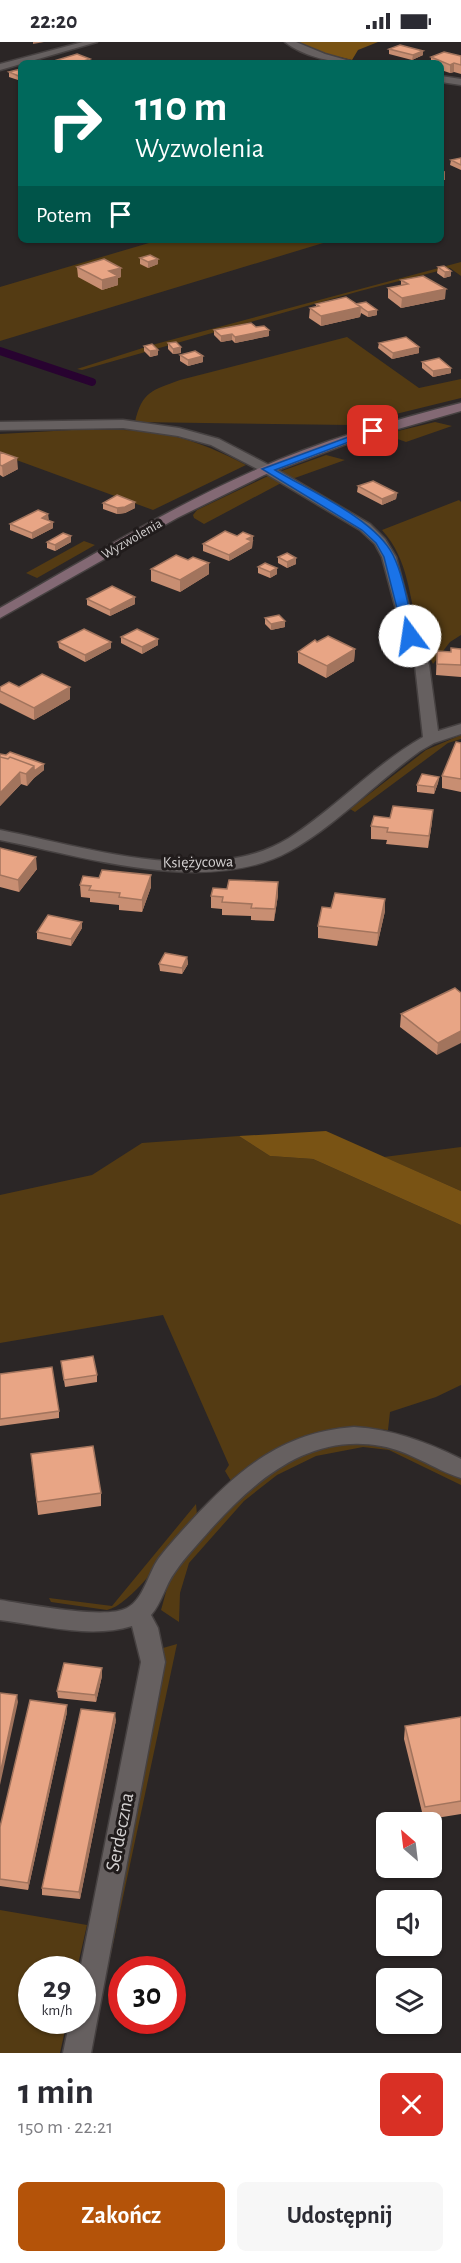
<!DOCTYPE html>
<html lang="pl">
<head>
<meta charset="utf-8">
<style>
	body { margin:0; font-family:"Alegreya Sans",sans-serif; background:#f7f7f7; color:#2b2b33; height:100vh; display:flex; flex-direction:column; font-size:22px; white-space:nowrap }
	* { box-sizing:border-box; margin:0 }
	p { font-size:20px; color:#7c7c81 }
	.icon { flex:none; width:33px; height:33px; fill:none; stroke:currentColor; stroke-width:2; stroke-linecap:round; stroke-linejoin:round }
	.map { position:relative; height:2011px; overflow:hidden }
	.side { display:flex; flex-direction:column; background:#fff; flex:1 }
	.side>* { flex:none }
	.top-card { position:absolute; left:18px; top:18px; width:426px; height:183px; border-radius:9px; box-shadow:0 2px 4px #0004; background:#00695c; color:#fff; overflow:hidden }
	.needle { width:39px; rotate:332deg }
	.controls { position:absolute; left:376px; top:1770px; display:grid; gap:12px }
	.controls a { display:grid; place-items:center; width:66px; height:66px; border-radius:9px; background:#fff; box-shadow:0 2px 4px #0004; font-size:30px }
	.speed { position:absolute; left:18px; top:1914px; display:flex; gap:12px; font-size:30px; font-weight:700; text-align:center }
	.speed>* { display:grid; place-content:center; width:78px; height:78px; border-radius:50%; background:#fff; box-shadow:0 2px 4px #0004; line-height:1 }
	.speed small { font-size:15px; font-weight:400 }
	.speed .limit { border:9px solid #d22; background:#fff; color:#111 }
	.pin { position:absolute; display:grid; place-items:center; width:51px; height:51px; color:#fff; margin:-26px; border-radius:12px; box-shadow:0 3px 9px #0006 }
	.me { position:absolute; width:66px; margin:-33px; rotate:346deg; stroke-linejoin:round; filter:drop-shadow(0 0 4px #0008) }
	.turn { display:flex; align-items:center; gap:21px; height:126px; padding:0 18px; font-size:27px }
	.turn .icon { width:78px; height:78px; stroke-width:2.5 }
	.turn b { display:block; font-size:42px; line-height:51px }
	.then { display:flex; align-items:center; height:57px; padding:0 18px; background:#0003; gap:12px; font-size:22px }
	.round { display:grid; place-items:center; flex:none; width:63px; height:63px; border-radius:9px; background:#f7f7f7 }
	.head { display:flex; align-items:center; justify-content:space-between; height:102px; padding:0 18px }
	h1 { font-size:36px; font-weight:700; line-height:45px }
	.primary-button { display:flex; gap:12px; margin-top:auto; padding:12px 18px }
	.primary-button a { flex:1; height:69px; border-radius:9px; background:#b45309; color:#fff; font-size:24px; font-weight:700; line-height:69px; text-align:center }
	.primary-button a+a { background:#f7f7f7; color:#2b2b33 }
	.status { display:flex; justify-content:space-between; align-items:center; height:42px; padding:0 30px; background:#fff; direction:ltr }
	.status svg { height:16px; fill:currentColor }
	.map>svg:first-child { display:block }
	.green { fill:#543b13 }
	.forest { fill:#795314 }
	.lines { fill:none; stroke-linecap:round; stroke-linejoin:round }
	.stream { stroke:#280330; stroke-width:8 }
	.street-casing { stroke:#464141; stroke-width:3 }
	.secondary-casing { stroke:#464141; stroke-width:3 }
	.street { fill:#666060; fill-rule:evenodd }
	.secondary { fill:#836974; fill-rule:evenodd }
	.wall { fill:#c88e72 }
	.shaded-wall { fill:#a2745d }
	.building { fill:#e8a585; stroke:#a2745d; stroke-width:1.5 }
	.route { fill:#1a73e8; stroke:#114b97; stroke-width:1.5 }
	.labels { text-anchor:middle; dominant-baseline:central; stroke-width:6; stroke-linejoin:round; paint-order:stroke }
	.far-street-label { font-size:14px; fill:#d4d1d1; stroke:#211c1c }
	.street-label { font-size:16px; fill:#d4d1d1; stroke:#211c1c }
	.near-street-label { font-size:20px; fill:#d4d1d1; stroke:#211c1c }
</style>
</head>
<body>
<div class="status"><b>22:20</b><svg viewBox="0 0 49 12"><path d="M0 12V9h3v3zM5 12V6h3v6zM10 12V3h3v9zM15 12V0h3v12zM26 1h20v11H26zM47 4h2v5h-2z"/></svg></div>
<div class="map">
<svg width="461" height="2011" viewBox="0 0 461 2011">
	<rect width="100%" height="100%" fill="#2b2626"/>
	<path class="green" d="M159,198H333L0,299V245Z
		M461,220V234L450,226L360,249L82,328L77,327L152,303Z
		M347,295L419,346L461,337V356L351,383L135,380C142,349 153,348 180,338Z
		M435,380L452,384L406,400L392,395L390,391Z
		M72,388C105,388 141,386 173,394C199,400 223,411 246,423L153,468L0,412V392Z
		M373,395L397,404L372,412L368,410L361,413L353,405L357,401Z
		M326,413L345,418L292,437L279,430Z
		M268,434L283,440L204,482L194,476L193,473L197,468Z
		M459,458L461,460V593L450,600L433,622C429,613 422,603 419,592C409,555 409,518 382,488Z
		M84,499L95,503L37,536L26,531Z
		M461,693V697L448,701L355,770L350,767L426,708Z
		M239,1094L270,1114L313,1117L461,1183V1343L436,1355L390,1370L388,1388C321,1383 283,1398 231,1439L225,1429L229,1423L163,1273L0,1301V1153L92,1133L142,1101Z
		M461,1105V1149L384,1115Z
		M344,1401C396,1404 416,1413 461,1436V1443L389,1408L363,1405L316,1414L277,1433L244,1459L189,1521L180,1551L179,1580L161,1568C165,1555 167,1541 175,1529C180,1520 188,1512 195,1503C234,1455 281,1412 344,1401Z
		M196,1462L197,1473C178,1496 133,1563 107,1568L51,1560L49,1556L112,1564Z
		M177,1602L99,1968L159,1646L163,1606Z
		M0,1868L87,1883L77,1927L32,1928V1978L67,1979L60,2011H0Z"/>
	<path class="forest" d="M296,0H378L358,8L352,18L327,12Z
		M326,1089L461,1149V1183L313,1117L270,1114L239,1094Z"/>
	<g class="lines">
		<path class="stream" d="M0,309L92,340"/>
		<defs>
			<path id="street" d="M83,0H97L0,28V22Z
				M285,0H296L325,12L357,21C334,21 304,15 285,0Z
				M441,34L461,37V43L441,40Z
				M123,378L179,386L219,397L271,424L370,482L385,497L396,515L417,594L429,623L438,689L461,682V692L434,701L420,709C375,741 338,782 290,809C209,854 85,815 0,798V788C86,805 209,846 289,796C336,766 374,723 423,695L415,623L403,594L382,515L375,502L360,488L263,430L211,403L178,394L123,386L0,388V380Z
				M354,1385C392,1387 427,1400 461,1417V1436C433,1427 410,1409 381,1404C309,1391 255,1438 210,1488C198,1502 185,1515 175,1530C165,1543 162,1561 151,1573L158,1586L165,1620L91,2011H63L70,1978H82V1928H80L141,1620L132,1584C91,1597 41,1583 0,1578V1558C27,1562 105,1578 127,1566C144,1557 148,1531 159,1516C169,1503 181,1490 192,1478C239,1427 283,1390 354,1385Z"/>
			<path id="secondary" d="M461,361V369L349,401L264,433L177,476L0,576V566C83,519 165,468 253,429C319,399 390,379 461,361Z"/>
		</defs>
		<use href="#street" class="street-casing"/>
		<use href="#secondary" class="secondary-casing"/>
		<use href="#street" class="street"/>
		<use href="#secondary" class="secondary"/>
	</g>
	<path class="wall" d="M389,7L423,13L412,18L389,12Z
		M461,14V32L454,30L450,31L441,28V21H431V15Z
		M90,17L91,21H57V18Z
		M21,27V39L9,35V30Z
		M461,116V128L450,123L451,118Z
		M140,216L158,222L148,226L140,222Z
		M77,225L121,235L118,236V243L102,248L78,235Z
		M438,225L451,234L444,236L437,231Z
		M401,238L445,257L401,266L388,256V246L401,244Z
		M316,262H356L377,268V273L368,275L361,271L360,275L321,284L309,276L310,266L316,265Z
		M214,288L269,294L235,301L232,298L221,300L214,293Z
		M168,301L181,305V311L173,312L168,307Z
		M379,301L419,311L392,317L378,306Z
		M144,304L158,313L150,315L144,309Z
		M180,313L203,320L188,324L180,319Z
		M422,320L451,331L433,335L422,326Z
		M0,410L18,427L3,435L0,433Z
		M358,444L397,451L396,457L382,463L357,450Z
		M103,461L135,466L125,471L117,472L103,467Z
		M53,480V486L32,497L10,488V482Z
		M237,494H253L252,506L229,519L203,509V502Z
		M47,500H71L55,509L47,506Z
		M278,515L296,516V522L287,526L278,521Z
		M258,525L277,532L270,536L258,531Z
		M151,527L209,532L180,550L151,539Z
		M87,557L135,562L110,574L87,563Z
		M265,576L285,579V585L271,588L265,582Z
		M121,595L158,597V603L142,612L121,601Z
		M58,600L111,606L85,620L59,606Z
		M355,607L354,619L326,636L298,621V610Z
		M461,607V635L436,633L437,609L451,610Z
		M0,645H19L70,657L34,678L0,661Z
		M461,701V750L442,746V734Z
		M0,712L44,722V728L34,736L27,744L21,742L0,764Z
		M439,735L438,741L434,752L417,750V743Z
		M432,780L428,806L386,802L387,798L371,797V784Z
		M0,806L37,827L19,850L0,845Z
		M80,843L151,845L142,870L119,868V863L90,860V856L81,855Z
		M278,853L274,879L251,878V874L222,873V867L211,866V854Z
		M385,857V869L377,904L318,896V884L331,866Z
		M82,880V886L71,904L37,897V890Z
		M187,915L188,922L182,932L160,929L159,922Z
		M455,946L437,1013L400,985L401,972Z
		M61,1319L97,1333V1340L65,1345Z
		M0,1332L59,1369V1376L0,1384Z
		M31,1412L101,1451V1464L38,1473Z
		M102,1634L96,1660L58,1656L57,1649Z
		M67,1670L28,1848L0,1844V1785Z
		M461,1675V1772L424,1778L404,1697L405,1684Z
		M116,1678L80,1857L42,1853V1846Z"/>
	<path class="shaded-wall" d="M33,0H44L33,2Z
		M423,9V13L412,18L413,13Z
		M90,17L91,21H77Z
		M454,21V30L450,31V23Z
		M445,129V138H443V142H441V130Z
		M158,217V222L148,226V220Z
		M121,226V235L118,236V243L102,248V238L109,229Z
		M451,229V234L444,236L445,230Z
		M446,247L445,257L401,266L402,256Z
		M361,265L360,275L321,284V274Z
		M377,268V273L368,275V270Z
		M269,288V294L235,301V295Z
		M232,292V298L221,300V294Z
		M181,305V311L173,312V307Z
		M419,305V311L392,317L393,311Z
		M158,308V313L150,315V309Z
		M203,314V320L188,324V318Z
		M451,326V331L433,335V329Z
		M17,416L18,427L3,435L2,424Z
		M397,451L396,457L382,463V457Z
		M135,460V466L125,471L117,472V466Z
		M48,472L49,478L42,476Z
		M53,480V486L32,497V491Z
		M71,494V500L55,509V503Z
		M253,494L252,506L229,519V513L247,497Z
		M296,516V522L287,526V520Z
		M209,521V532L180,550V538Z
		M277,526V532L270,536V530Z
		M135,555V562L110,574V568Z
		M285,579V585L271,588V582Z
		M158,597V603L142,612V605Z
		M111,600V606L85,620V613Z
		M355,607L354,619L326,636L327,624Z
		M70,645V657L34,678V666Z
		M44,722V728L34,736L27,744L26,732L34,724Z
		M20,730L21,742L0,764V751Z
		M439,735L438,741L434,752V745Z
		M433,768L432,780L428,806L429,794Z
		M36,815L37,827L19,850L18,838Z
		M151,833V845L142,870V858Z
		M278,840V853L274,879L275,867Z
		M385,857V869L377,904L378,891Z
		M82,880V886L71,904V897Z
		M187,915L188,922L182,932V926Z
		M461,989V1001L437,1013L438,1001Z
		M102,1626V1634L96,1660L95,1653Z
		M17,1653L18,1660L0,1743V1732Z
		M67,1663V1670L28,1848V1841Z
		M115,1671L116,1678L80,1857L79,1850Z"/>
	<path class="building" d="M400,3L423,9L413,13L389,7Z
		M444,10L461,14V23L454,21L450,23L431,15Z
		M77,12L90,17L77,21H66L57,18Z
		M21,27V35L9,30Z
		M461,116V123L451,118Z
		M150,213L158,217L148,220L140,216Z
		M104,217L121,226L109,229L118,234L102,238L77,225Z
		M444,224L451,229L445,230L438,225Z
		M423,234L446,247L402,256L388,246L408,242L401,238Z
		M346,255L361,265L321,274L310,266L319,264L316,262Z
		M366,260L377,268L368,270L356,262Z
		M251,281L256,285L264,284L269,288L235,295L232,292L221,294L214,288Z
		M406,295L419,305L393,311L379,301Z
		M176,300L181,305L173,307L168,301Z
		M152,302L158,308L150,309L144,304Z
		M195,309L203,314L188,318L180,313Z
		M439,316L451,326L433,329L422,320Z
		M0,410L17,416L2,424L0,423Z
		M373,439L397,451L382,457L358,444Z
		M117,453L135,460L125,465L117,466L103,461Z
		M38,468L48,472L42,476L53,480L32,491L10,482Z
		M225,489L237,494L243,490L253,494L247,497L252,499L229,513L203,502Z
		M63,491L71,494L55,503L47,500Z
		M287,511L296,516L287,520L278,515Z
		M176,513L188,518L193,515L209,521L180,538L151,527Z
		M265,521L277,526L270,530L258,525Z
		M112,544L135,555L110,568L87,557Z
		M279,573L285,579L271,582L265,576Z
		M84,587L111,600L85,613L58,600Z
		M137,587L158,597L142,605L121,595Z
		M328,594L355,607L327,624L298,610L315,598L317,600Z
		M451,606L461,607V623L437,622V609L451,610Z
		M42,632L70,645L34,666L0,649V645L9,640L19,645Z
		M456,700L461,701V737L442,734Z
		M10,710L44,722L34,729V724L10,715L8,717L0,715V712L6,713Z
		M0,715L8,717L10,715L34,724L26,732L20,730L0,751Z
		M422,732L439,735L434,745L417,743Z
		M393,764L433,768L429,794L387,790L388,786L371,784L374,774L390,776Z
		M0,806L36,815L18,838L0,833Z
		M102,828L151,833L142,858L119,855L120,851L89,848L91,844L80,843L83,834L99,836Z
		M229,838L278,840L275,867L251,866L252,862L222,860L223,855L211,854L213,846L227,847Z
		M335,851L385,857L378,891L318,884L322,865L331,866Z
		M48,873L82,880L71,897L37,890Z
		M165,911L187,915L182,926L159,922Z
		M455,946L461,951V989L438,1001L401,972Z
		M93,1314L97,1333L64,1338L61,1319Z
		M52,1325L59,1369L0,1377V1332Z
		M93,1404L101,1451L37,1460L31,1412Z
		M64,1621L102,1626L95,1653L57,1649Z
		M0,1651L17,1653L0,1732Z
		M30,1658L67,1663L28,1841L0,1837V1785Z
		M81,1667L115,1671L79,1850L42,1846Z
		M461,1675V1759L425,1765L405,1684Z"/>
	<path class="route" d="M370,387L378,389L275,428C310,449 375,477 393,513C404,535 409,569 415,594L410,597L404,594L384,515L376,501L362,488L262,427Z"/>
	<g class="labels">
		<g class="far-street-label">
			<text transform="translate(132 497) rotate(-30)">Wyzwolenia</text>
		</g>
		<g class="street-label">
			<text transform="translate(198 820) rotate(-1)">Księżycowa</text>
		</g>
		<g class="near-street-label">
			<text transform="translate(120 1790) rotate(-79)">Serdeczna</text>
		</g>
	</g>
</svg>
<div class="controls">
<a><svg class="needle" viewBox="-14 -14 28 28"><path d="M0-13l5 13h-10z" fill="#e53935"/><path d="M0 13l5-13h-10z" fill="#7c7c81"/></svg></a>
<a><svg class="icon" aria-label="sound" viewBox="0 0 24 24"><path d="M4 9h4l5-4v14l-5-4H4zM17 9q2 3 0 6"/></svg></a>
<a><svg class="icon" aria-label="layers" viewBox="0 0 24 24"><path d="M12 4l9 5-9 5-9-5zM3 14l9 5 9-5"/></svg></a>
</div>
<div class="speed"><div>29<small>km/h</small></div><div class="limit">30</div></div>
<div class="pin" style="left:373px;top:389px;background:#d93025"><svg class="icon" aria-label="arrive" viewBox="0 0 24 24"><path d="M6 21V4h12l-3 4 3 4H6"/></svg></div>
<svg class="me" style="left:410px;top:594px" viewBox="-20 -20 40 40"><circle r="19" fill="#fff"/><path d="M0-13L10 11 0 6-10 11z" fill="#1a73e8"/></svg>
<div class="top-card">
<div class="turn"><svg class="icon" aria-label="right" viewBox="0 0 24 24"><path d="M7 20v-9h11M14 6l5 5-5 5"/></svg><div><b>110 m</b>Wyzwolenia</div></div>
<div class="then">Potem<svg class="icon" aria-label="arrive" viewBox="0 0 24 24"><path d="M6 21V4h12l-3 4 3 4H6"/></svg></div>
</div>
</div>
<section class="side">
<div class="head"><div><h1>1 min</h1><p>150 m · 22:21</p></div><a class="round" style="background:#d93025;color:#fff"><svg class="icon" aria-label="close" viewBox="0 0 24 24"><path d="M6 6l12 12M18 6L6 18"/></svg></a></div>
<div class="primary-button"><a>Zakończ</a><a>Udostępnij</a></div>
</section>
</body>
</html>
